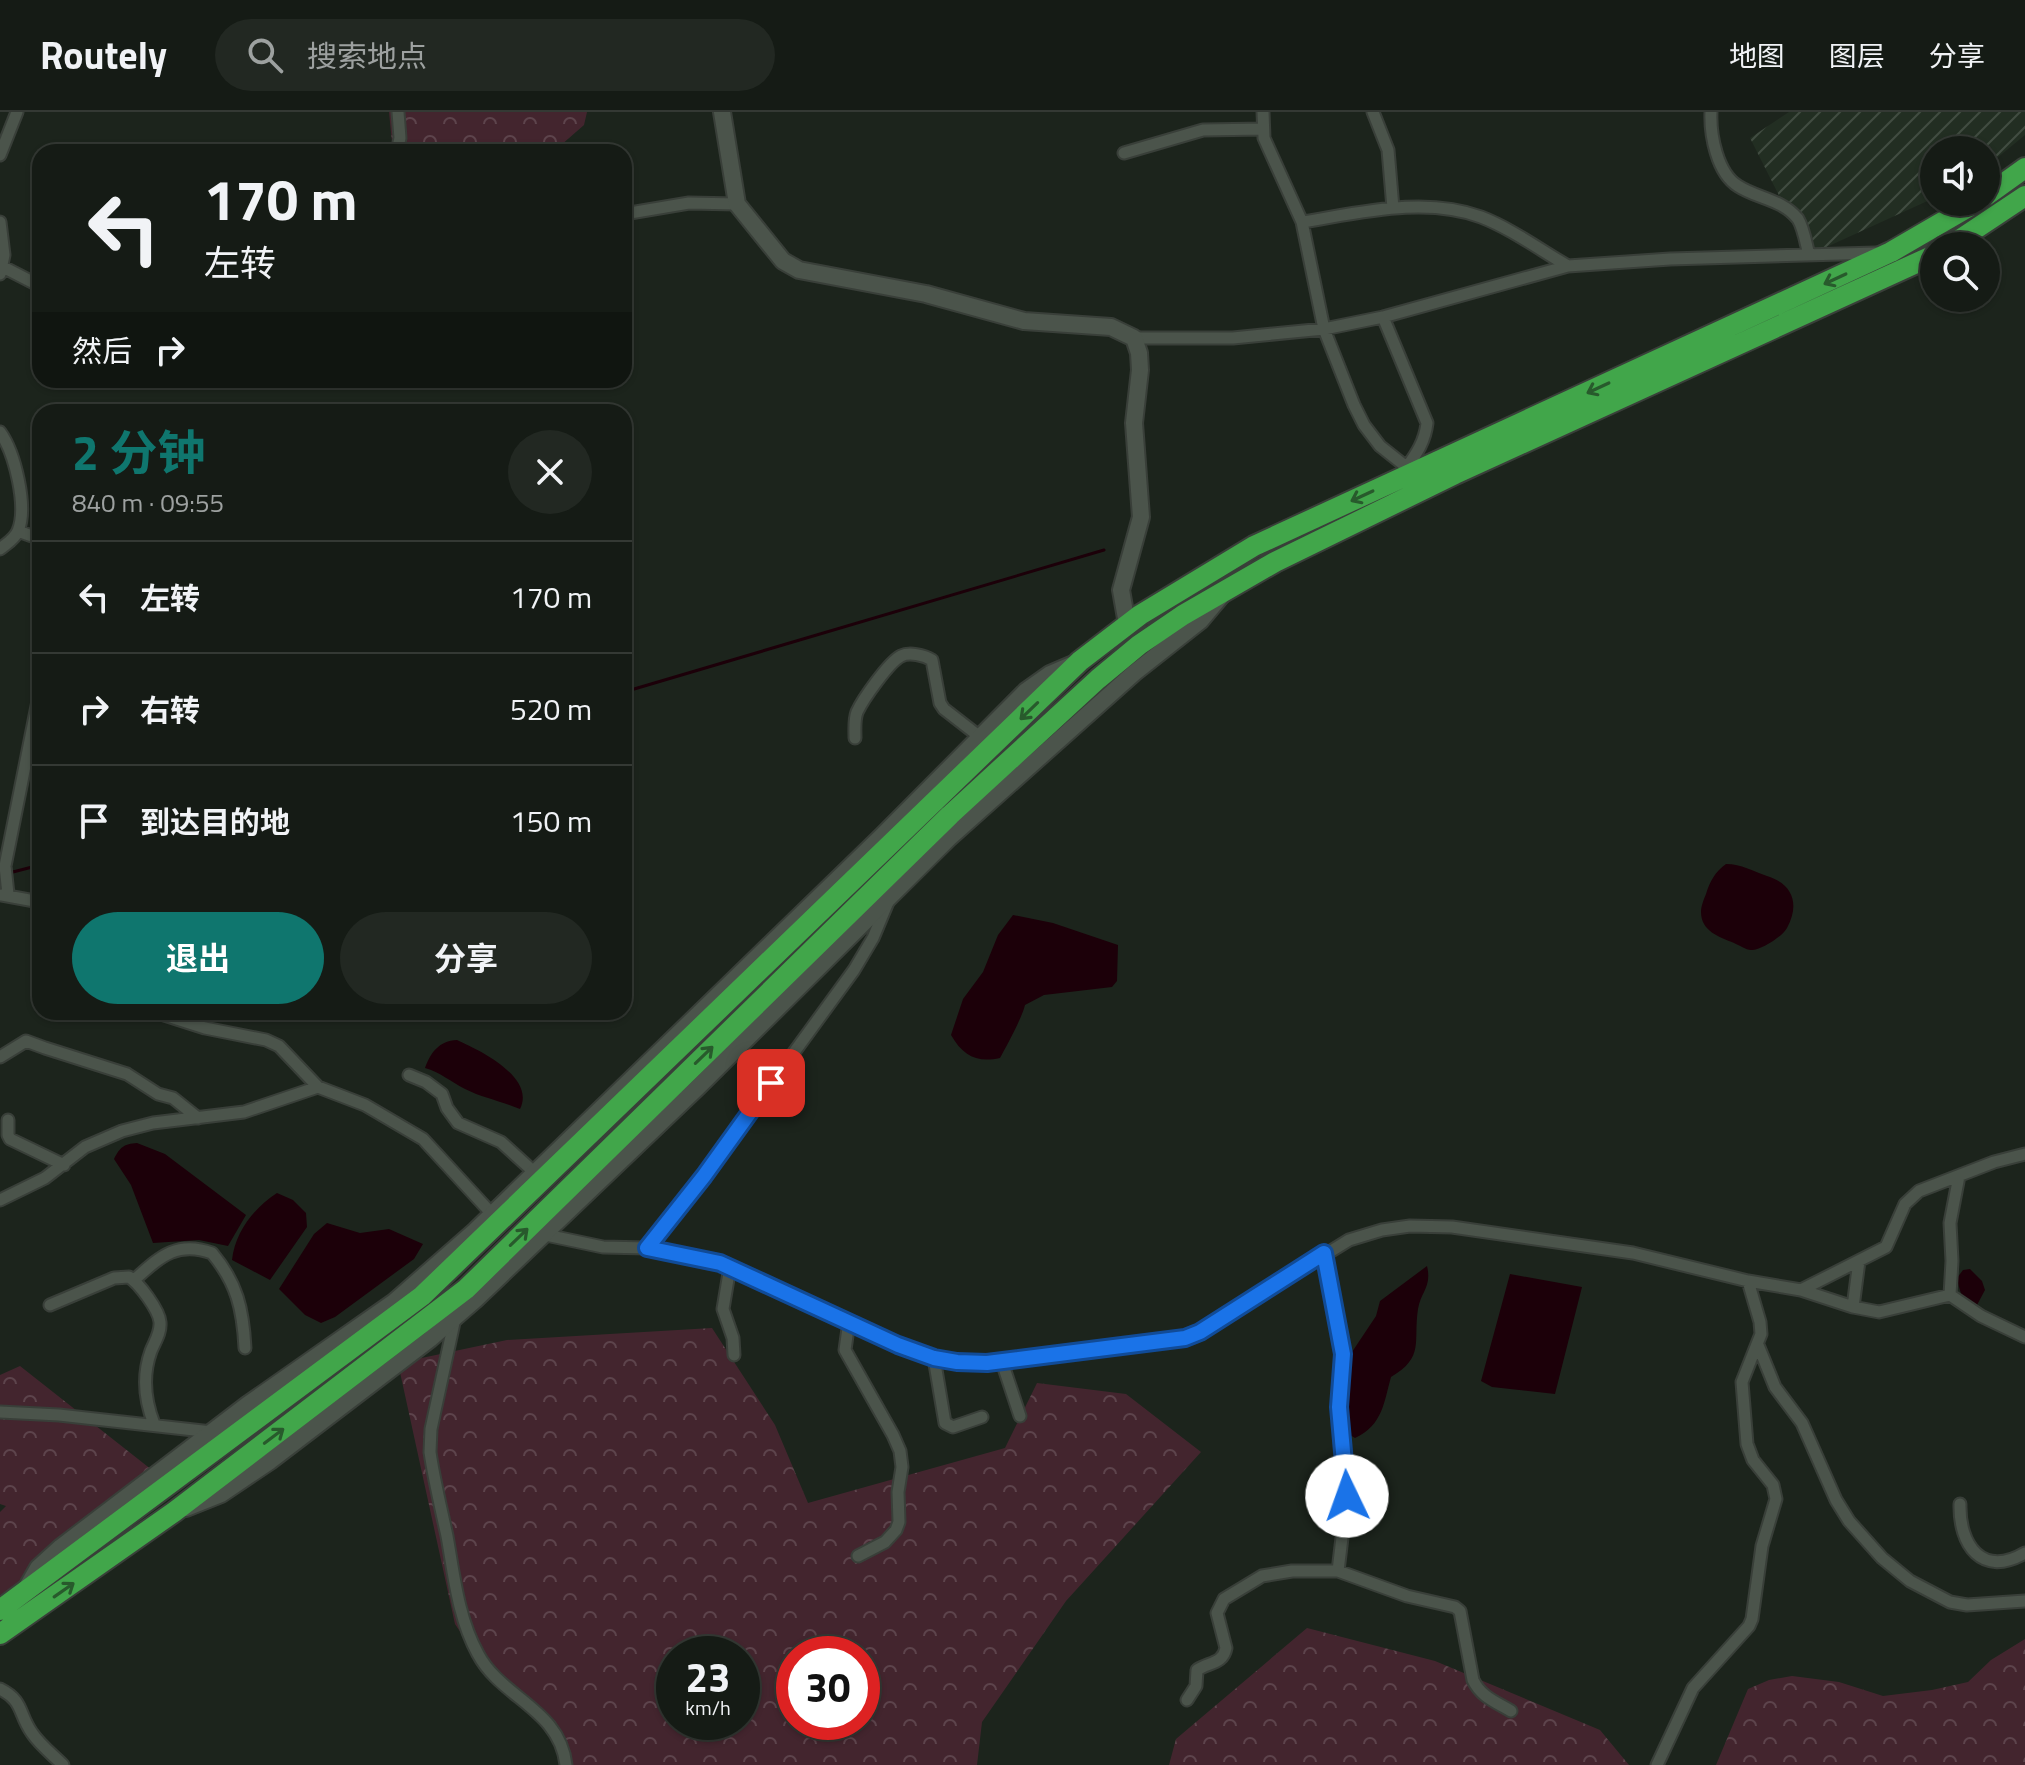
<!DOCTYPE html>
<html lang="zh">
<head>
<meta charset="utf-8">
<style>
	body { margin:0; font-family:"Titillium Web","Noto Sans SC",sans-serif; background:#222822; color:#f1f3f6; height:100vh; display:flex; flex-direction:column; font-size:30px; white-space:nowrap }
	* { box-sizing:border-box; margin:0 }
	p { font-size:26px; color:#9da1a0 }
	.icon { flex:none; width:44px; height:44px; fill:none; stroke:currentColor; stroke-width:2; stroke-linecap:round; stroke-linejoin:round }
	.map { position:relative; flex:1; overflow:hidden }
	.sheet { position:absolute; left:32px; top:292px; width:600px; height:616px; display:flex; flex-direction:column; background:#151b15; border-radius:24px; box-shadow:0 2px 6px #0004,0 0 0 2px #343934 }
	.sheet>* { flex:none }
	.hud { position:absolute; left:32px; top:32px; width:600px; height:244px; border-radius:24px; box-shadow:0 2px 6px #0004,0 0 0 2px #343934; background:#151b15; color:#f1f3f6; overflow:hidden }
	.controls { position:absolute; left:1920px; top:24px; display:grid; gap:16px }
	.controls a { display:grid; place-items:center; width:80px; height:80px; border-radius:50%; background:#151b15; box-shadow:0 2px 6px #0004,0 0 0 2px #343934; font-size:40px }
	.speed { position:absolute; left:656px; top:1524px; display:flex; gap:16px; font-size:40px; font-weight:700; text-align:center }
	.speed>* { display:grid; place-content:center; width:104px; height:104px; border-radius:50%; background:#151b15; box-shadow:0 2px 6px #0004,0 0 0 2px #343934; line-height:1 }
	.speed small { font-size:20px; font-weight:400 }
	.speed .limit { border:12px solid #d22; background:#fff; color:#111 }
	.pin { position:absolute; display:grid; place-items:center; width:68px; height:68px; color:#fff; margin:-34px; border-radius:16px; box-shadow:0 4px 12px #0006 }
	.me { position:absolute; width:88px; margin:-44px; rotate:357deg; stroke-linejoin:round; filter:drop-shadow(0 0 6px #0008) }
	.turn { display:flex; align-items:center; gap:28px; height:168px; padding:0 40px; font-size:36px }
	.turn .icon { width:104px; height:104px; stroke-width:2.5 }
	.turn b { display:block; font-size:56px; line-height:68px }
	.then { display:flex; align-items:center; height:76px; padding:0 40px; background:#0003; gap:16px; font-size:30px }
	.round { display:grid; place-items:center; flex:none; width:84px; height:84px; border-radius:42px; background:#222822 }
	.summary { display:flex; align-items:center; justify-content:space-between; height:136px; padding:0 40px }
	h1 { font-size:48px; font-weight:700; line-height:60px; color:#0f766e }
	.button { display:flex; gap:16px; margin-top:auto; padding:16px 40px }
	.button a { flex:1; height:92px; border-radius:48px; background:#0f766e; color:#fff; font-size:32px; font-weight:700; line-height:92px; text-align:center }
	.button a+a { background:#222822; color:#f1f3f6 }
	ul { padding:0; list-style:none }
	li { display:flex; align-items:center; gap:24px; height:112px; padding:0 40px; border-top:2px solid #343934 }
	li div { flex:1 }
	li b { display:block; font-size:30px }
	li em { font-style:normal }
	header { display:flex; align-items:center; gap:48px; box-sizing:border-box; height:112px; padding:0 40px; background:#151b15; border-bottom:2px solid #343934 }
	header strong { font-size:38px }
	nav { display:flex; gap:44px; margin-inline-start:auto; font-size:28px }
	.search { width:560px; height:72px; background:#222822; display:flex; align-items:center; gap:20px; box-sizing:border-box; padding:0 28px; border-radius:44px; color:#9da1a0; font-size:30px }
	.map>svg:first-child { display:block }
	.industrial { fill:url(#industrial-furrows) }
	.forest { fill:url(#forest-crowns); fill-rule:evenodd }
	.water { fill:#1c0009 }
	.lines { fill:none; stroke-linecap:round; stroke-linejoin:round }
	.stream { stroke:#1c0009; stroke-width:3 }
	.street-casing { stroke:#393f39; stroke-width:15 }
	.secondary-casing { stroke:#393f39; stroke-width:20 }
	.highway-casing { stroke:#393f39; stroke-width:24 }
	.street { stroke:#4b544b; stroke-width:11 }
	.secondary { stroke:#4b544b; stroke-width:16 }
	.highway { stroke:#41a64a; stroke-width:20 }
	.oneway { stroke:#285a2c }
	.route-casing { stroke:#114b97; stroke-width:20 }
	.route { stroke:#1a73e8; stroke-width:14 }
</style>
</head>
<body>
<header>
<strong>Routely</strong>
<div class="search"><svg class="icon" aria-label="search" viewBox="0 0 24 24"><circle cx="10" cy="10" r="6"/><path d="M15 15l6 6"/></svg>搜索地点</div>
<nav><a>地图</a><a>图层</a><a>分享</a></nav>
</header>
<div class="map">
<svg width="2025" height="1653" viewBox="0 0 2025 1653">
	<defs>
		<pattern id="industrial-furrows" width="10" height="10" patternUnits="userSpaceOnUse" patternTransform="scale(2)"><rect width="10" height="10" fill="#222e22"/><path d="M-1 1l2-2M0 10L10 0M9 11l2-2" fill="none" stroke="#414c41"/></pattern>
		<pattern id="forest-crowns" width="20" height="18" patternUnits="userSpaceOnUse" patternTransform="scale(2)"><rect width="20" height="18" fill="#43252e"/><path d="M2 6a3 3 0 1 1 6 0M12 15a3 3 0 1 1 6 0" fill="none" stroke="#5d444c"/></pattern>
	</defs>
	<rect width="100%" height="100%" fill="#1c241c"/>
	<path class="industrial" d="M1789,0H2025V23L1986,55V38H1934V86L1809,143L1750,26Z"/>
	<path class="forest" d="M389,0H587L584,13L553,40H393Z
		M712,1216L775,1313L808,1391L1005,1336L1037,1271L1126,1282L1201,1340L1066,1489L982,1610L977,1653H569L560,1627L496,1574L455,1512L398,1251L507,1228ZM674,1542H742V1610H674ZM794,1542H862V1610H794Z
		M20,1254L171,1373L0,1483V1400L6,1394L0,1392V1263Z
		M1307,1516L1435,1549L1600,1618L1629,1653H1169L1176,1627Z
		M2025,1527V1653H1716L1748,1577L1769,1568L1792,1564L1839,1570L1883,1584L1932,1578L1968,1570L1991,1548Z"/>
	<path class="water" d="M1726,752C1742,752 1752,759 1767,764C1793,772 1800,792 1787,816C1783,824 1760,839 1751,838C1746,838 1739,833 1734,831C1719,825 1701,819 1701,800C1701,794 1704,787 1706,782C1710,769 1715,760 1726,752Z
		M1013,803L1053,811L1118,833L1117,869L1112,875L1044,883L1025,893C1022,906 1007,933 1000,946C977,951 963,944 951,923L963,887L983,860L998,823Z
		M457,928C479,938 536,965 520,997C501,989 483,986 465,977C451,970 440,960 425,956C431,940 439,929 457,928Z
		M137,1031L165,1042L246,1103L228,1134L199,1128L153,1131L131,1073L114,1047C120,1035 124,1032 137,1031Z
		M277,1081L293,1088L306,1101L307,1115L270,1168L232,1148C235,1120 254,1096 277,1081Z
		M327,1111L360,1121L389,1117L423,1132L414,1147L335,1205L321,1211L305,1203L279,1177L314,1122Z
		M1427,1154C1432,1175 1421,1179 1418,1197C1413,1230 1425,1245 1391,1265C1384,1290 1383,1313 1355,1326L1350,1323L1345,1300L1352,1240L1376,1204L1380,1189Z
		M1970,1157L1982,1169L1985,1178L1977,1193C1962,1191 1960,1180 1957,1166L1963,1158Z
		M1510,1162L1582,1175L1555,1282L1492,1275L1481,1269Z"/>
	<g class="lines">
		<path class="stream" d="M624,580L1104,438
			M9,761L40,753"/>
		<defs>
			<path id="street" d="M1263,0L1264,26L1302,110L1324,217L1354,293L1364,313L1380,334L1414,361
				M1373,0L1388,38L1393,96
				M1711,0C1710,23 1717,61 1738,74C1758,87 1782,87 1798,107C1804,117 1806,132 1809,143
				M397,40L400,26L398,0
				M1124,41L1203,18L1263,17
				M0,43L17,0
				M624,102L689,91L737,92
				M0,110L4,143L0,162
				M1302,110C1359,101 1425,84 1481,105C1512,117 1540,138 1568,154
				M3,155L40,174
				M1383,205L1427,311C1425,329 1417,341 1407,355
				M1134,226H1233L1324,217L1383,205L1568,154L1670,147L1876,141
				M0,320C15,341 28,395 18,419C15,427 6,432 0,437
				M18,419L40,427
				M855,626C855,617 854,608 857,600C863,587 889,550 901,544C909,540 924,543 932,548L940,591L944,597L980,625
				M8,782L5,754L40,579
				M2,783L40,790
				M155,900L205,916L266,928L279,934L318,975L365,993L423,1027L492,1102
				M0,945L26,929L45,936L127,962L158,982L173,986L198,1006
				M409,963L426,970L442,982L447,996L458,1011L501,1030L534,1060
				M8,1008V1023L10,1027L64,1053
				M1959,1064L1950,1111L1952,1149L1950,1183L1981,1204L2025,1225
				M0,1088L45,1066L85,1035L122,1019L153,1011L244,1000L318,975
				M546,1123L603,1135L647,1136L720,1151L898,1233L934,1246L957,1250L987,1251L1185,1226L1200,1220L1349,1128L1382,1118L1410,1114L1452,1115L1633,1141L1748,1169L1801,1178L1886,1135L1905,1092L1919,1079L1994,1050L2025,1042
				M647,1136L704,1064L854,858L873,826L888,790
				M1324,1141L1343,1242L1339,1295L1347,1384L1338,1459
				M730,1155L723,1197L733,1226L734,1243
				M134,1168C159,1146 176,1128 212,1141C237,1171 243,1197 245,1236
				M1801,1178L1853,1195L1879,1200L1950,1183
				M50,1193L114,1166L129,1165C139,1171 159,1198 160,1210C161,1221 155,1229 151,1239C142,1264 145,1289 154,1312
				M1853,1195L1859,1149
				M455,1206L431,1317L430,1340C434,1368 441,1396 447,1424C454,1463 458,1506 478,1542C501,1586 560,1597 566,1653
				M849,1209L845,1238L893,1323L900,1339L902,1355L898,1380L899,1410L896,1418L885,1430L858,1444
				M1758,1233L1775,1275L1802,1311L1836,1388L1849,1409L1882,1446L1910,1469L1950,1490L1967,1493L2025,1489
				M934,1246L945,1311L953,1315L982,1305
				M1002,1250L1020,1304
				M0,1300L59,1303L212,1320
				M1960,1392C1959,1433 1982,1466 2025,1441
				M0,1577C24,1589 18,1601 32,1621C40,1633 53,1643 63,1653
				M1187,1588L1196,1574L1197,1558C1209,1550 1223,1552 1226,1536L1217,1501L1224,1487L1262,1464L1292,1459H1338L1407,1484L1455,1495L1460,1499L1473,1568C1481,1585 1496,1590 1511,1599
				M1657,1653L1693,1576L1749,1514L1752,1507L1762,1434L1776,1387L1773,1373L1753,1348L1747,1332L1742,1270L1761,1222L1760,1210L1748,1169"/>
			<path id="secondary" d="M722,0L737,92L783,149L799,158L926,182L1024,209L1111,215L1134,226L1139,241L1140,258L1134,311L1141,405L1121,478L1127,512
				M186,1396L221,1382L270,1349L430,1227L475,1188L698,975L949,726L1134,561L1200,509L1221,484
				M26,1477L38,1456L61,1435L247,1293L394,1190L475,1119L882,724L1026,579L1050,562L1071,553"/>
			<path id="highway" d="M1986,84L2025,56
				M1950,134L2025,84
				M0,1498L422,1184L1080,549L1140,503L1254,434L1891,140L1977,90
				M0,1522L174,1400L466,1177L950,703L1098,567L1139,533L1183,503L1275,450L1455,362L1934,143"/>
		</defs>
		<use href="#street" class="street-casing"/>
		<use href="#secondary" class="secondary-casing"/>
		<use href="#highway" class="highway-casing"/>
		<use href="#street" class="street"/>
		<use href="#secondary" class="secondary"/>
		<use href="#highway" class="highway"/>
	</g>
	<defs><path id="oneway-shaft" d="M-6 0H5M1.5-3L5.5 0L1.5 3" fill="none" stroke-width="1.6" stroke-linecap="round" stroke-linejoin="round" transform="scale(2)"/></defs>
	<g class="oneway">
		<use href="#oneway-shaft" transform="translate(1835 167) rotate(155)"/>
		<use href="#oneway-shaft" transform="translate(1598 276) rotate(155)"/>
		<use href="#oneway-shaft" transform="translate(1362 384) rotate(155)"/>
		<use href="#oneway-shaft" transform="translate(1029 599) rotate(136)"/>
		<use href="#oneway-shaft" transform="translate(704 943) rotate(-44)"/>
		<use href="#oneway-shaft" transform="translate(519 1125) rotate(-44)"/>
		<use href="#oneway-shaft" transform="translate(274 1324) rotate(-37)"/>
		<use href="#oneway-shaft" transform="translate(64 1478) rotate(-35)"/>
	</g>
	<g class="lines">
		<defs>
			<path id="route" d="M771,971L704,1064L647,1136L720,1151L898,1233L934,1246L957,1250L987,1251L1185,1226L1200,1220L1324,1141L1343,1242L1339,1295L1347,1384"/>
		</defs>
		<use href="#route" class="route-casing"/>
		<use href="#route" class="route"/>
	</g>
</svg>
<div class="controls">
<a><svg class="icon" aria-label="sound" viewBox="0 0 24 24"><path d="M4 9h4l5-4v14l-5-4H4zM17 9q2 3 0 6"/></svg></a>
<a><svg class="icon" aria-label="search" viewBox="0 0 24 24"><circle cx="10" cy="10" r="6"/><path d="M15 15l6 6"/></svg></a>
</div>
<div class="speed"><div>23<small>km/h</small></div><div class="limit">30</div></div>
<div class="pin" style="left:771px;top:971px;background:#d93025"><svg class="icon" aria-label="arrive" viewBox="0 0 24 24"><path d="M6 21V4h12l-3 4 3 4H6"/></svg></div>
<svg class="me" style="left:1347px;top:1384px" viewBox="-20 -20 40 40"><circle r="19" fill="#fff"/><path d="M0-13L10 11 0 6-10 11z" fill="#1a73e8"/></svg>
<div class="hud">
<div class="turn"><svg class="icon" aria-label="left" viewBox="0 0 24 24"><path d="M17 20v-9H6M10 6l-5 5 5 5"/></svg><div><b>170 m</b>左转</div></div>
<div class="then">然后<svg class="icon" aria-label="right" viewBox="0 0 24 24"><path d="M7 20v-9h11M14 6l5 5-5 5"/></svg></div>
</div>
<section class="sheet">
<div class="summary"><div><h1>2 分钟</h1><p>840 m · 09:55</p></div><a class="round"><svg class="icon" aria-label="close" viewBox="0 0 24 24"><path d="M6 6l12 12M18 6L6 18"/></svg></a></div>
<ul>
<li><svg class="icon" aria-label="left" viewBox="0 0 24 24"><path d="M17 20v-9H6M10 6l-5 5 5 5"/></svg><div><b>左转</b></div><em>170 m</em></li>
<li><svg class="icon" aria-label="right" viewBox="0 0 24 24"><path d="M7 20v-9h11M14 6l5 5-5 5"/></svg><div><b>右转</b></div><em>520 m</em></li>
<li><svg class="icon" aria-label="arrive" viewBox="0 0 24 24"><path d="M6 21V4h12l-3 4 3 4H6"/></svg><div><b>到达目的地</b></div><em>150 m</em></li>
</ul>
<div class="button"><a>退出</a><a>分享</a></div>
</section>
</div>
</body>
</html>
